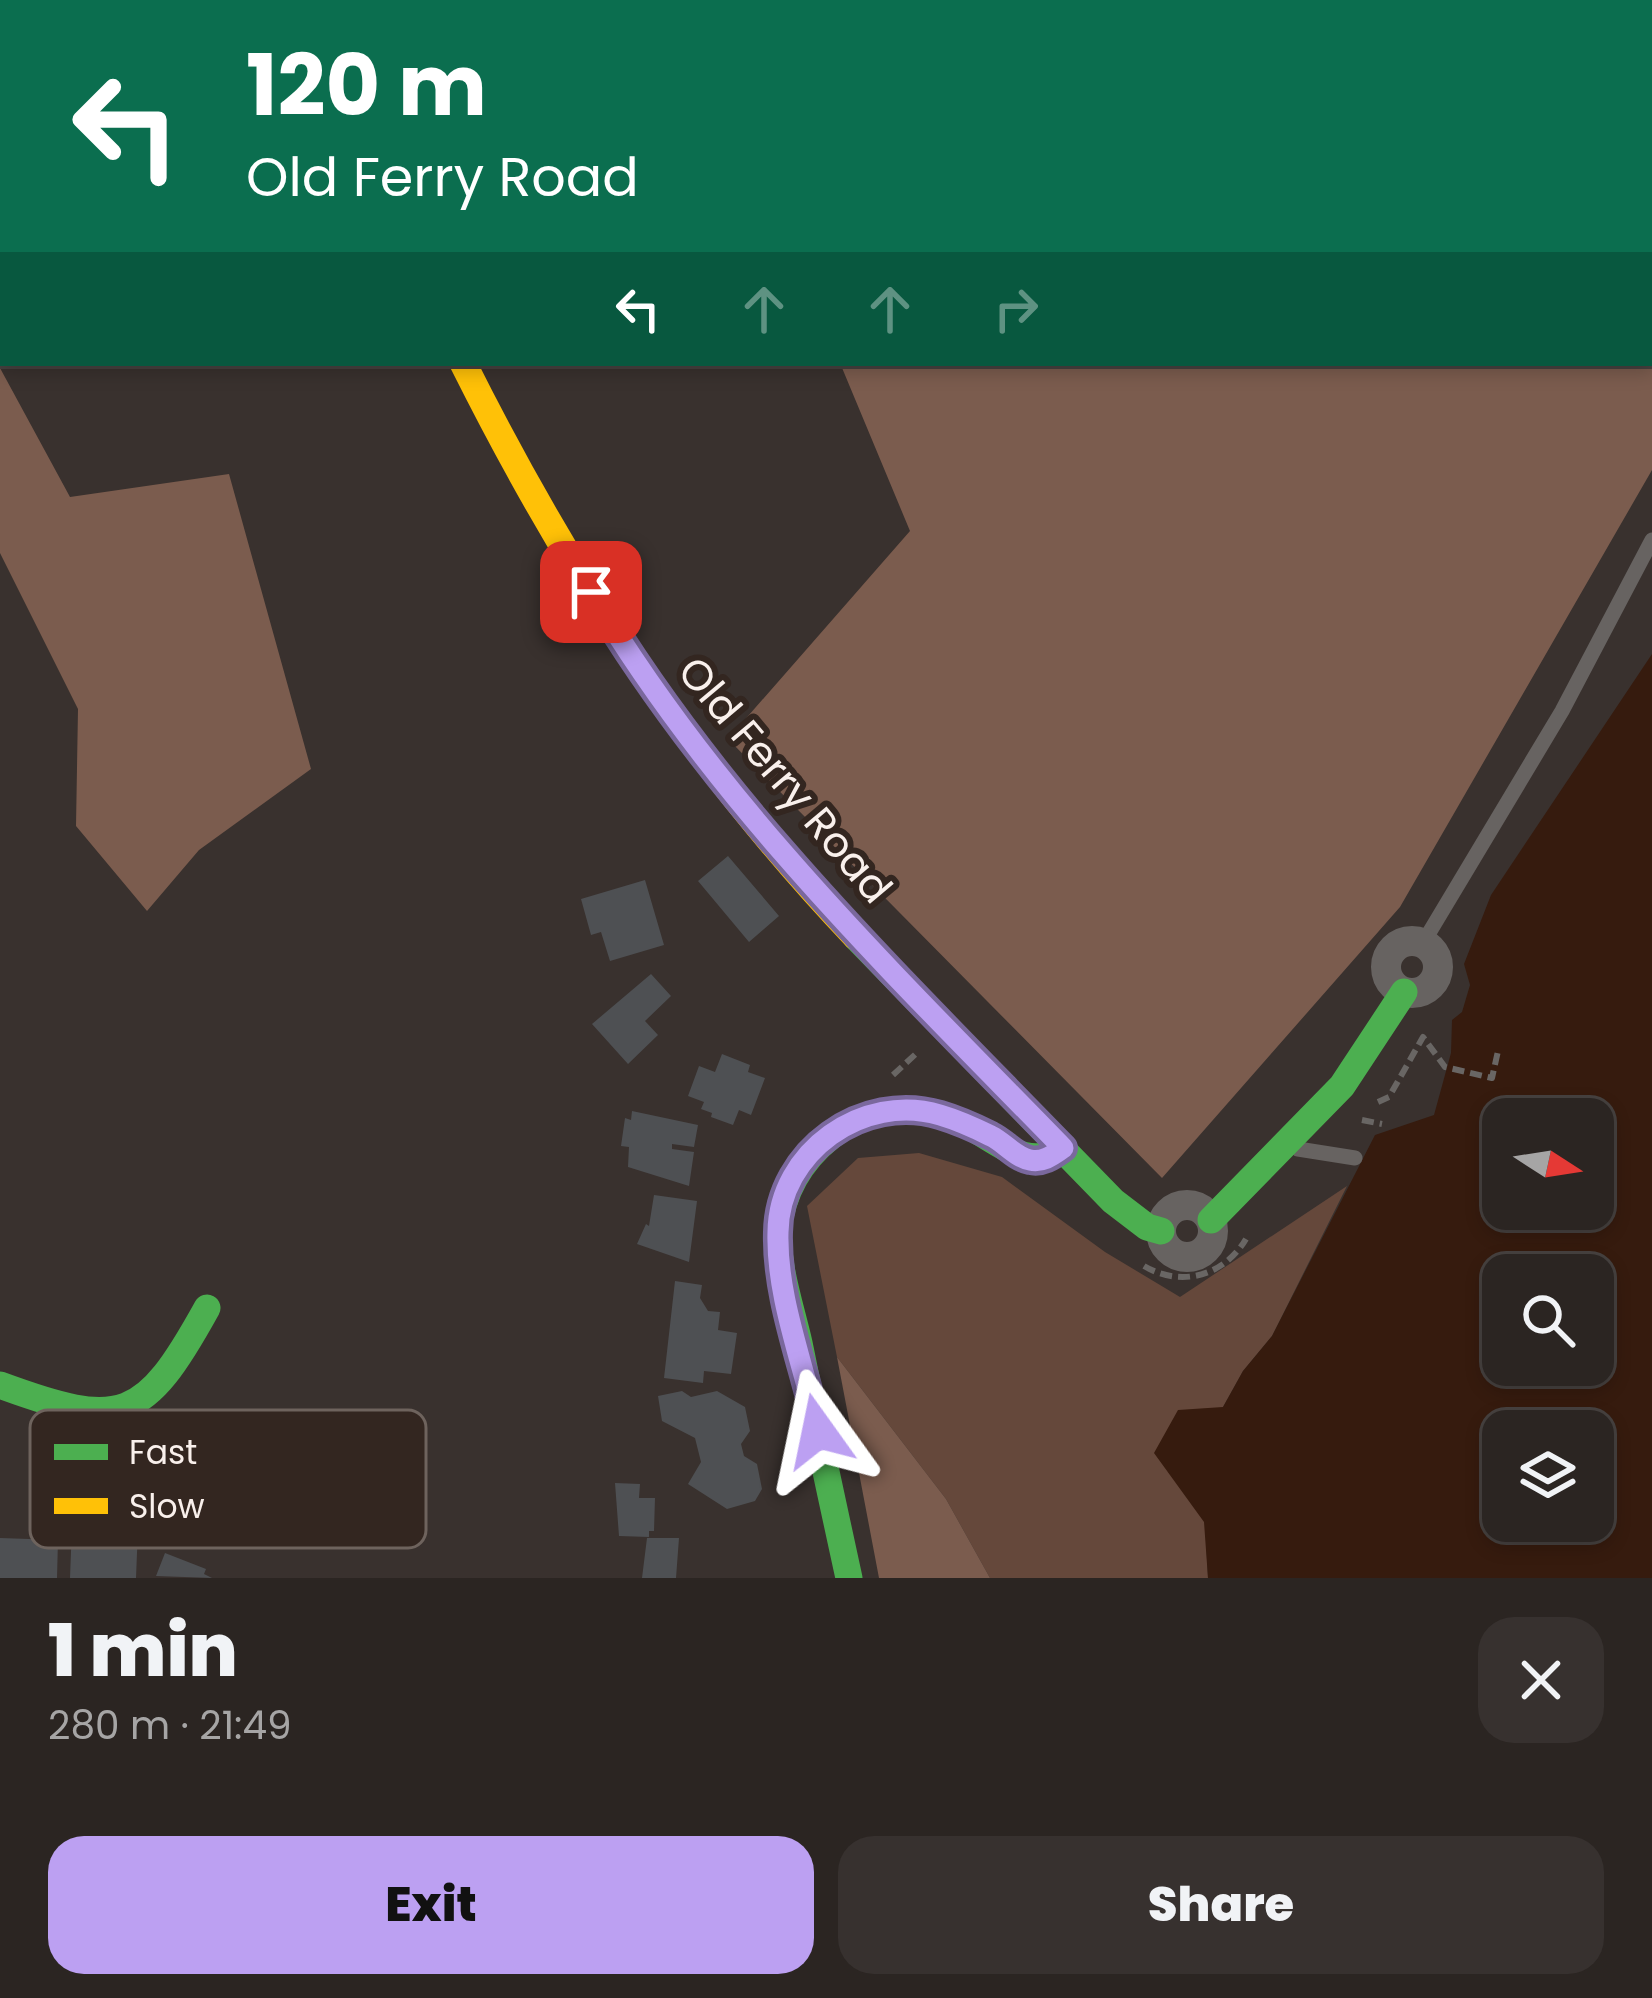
<!DOCTYPE html>
<html lang="en">
<head>
<meta charset="utf-8">
<style>
	body { margin:0; font-family:Poppins,sans-serif; background:#37312f; color:#f1f3f6; height:100vh; display:flex; flex-direction:column; font-size:45px; white-space:nowrap }
	* { box-sizing:border-box; margin:0 }
	p { font-size:39px; color:#a6a5a5 }
	.icon { flex:none; width:66px; height:66px; fill:none; stroke:currentColor; stroke-width:2; stroke-linecap:round; stroke-linejoin:round }
	.map { position:relative; height:1578px; overflow:hidden }
	.details { display:flex; flex-direction:column; background:#2b2522; flex:1 }
	.details>* { flex:none }
	.hud { position:absolute; left:0px; top:0px; width:1653px; height:366px; box-shadow:0 6px 18px #0003,0 0 0 3px #474240; background:#0b6e4f; color:#fff; overflow:hidden }
	.needle { width:78px; rotate:102deg }
	.buttons { position:absolute; left:1482px; top:1098px; display:grid; gap:24px }
	.buttons a { display:grid; place-items:center; width:132px; height:132px; border-radius:24px; background:#2b2522; box-shadow:0 6px 18px #0003,0 0 0 3px #474240; font-size:60px }
	.pin { position:absolute; display:grid; place-items:center; width:102px; height:102px; color:#fff; margin:-51px; border-radius:24px; box-shadow:0 6px 18px #0006 }
	.me { position:absolute; width:132px; margin:-66px; rotate:348deg; stroke-linejoin:round; filter:drop-shadow(0 0 9px #0008) }
	.turn { display:flex; align-items:center; gap:42px; height:252px; padding:0 48px; font-size:54px }
	.turn .icon { width:156px; height:156px; stroke-width:2.5 }
	.turn b { display:block; font-size:84px; line-height:102px }
	.lanes { display:flex; align-items:center; height:114px; padding:0 48px; background:#0003; justify-content:center; gap:60px; direction:ltr }
	.lanes .off { opacity:.35 }
	.round { display:grid; place-items:center; flex:none; width:126px; height:126px; border-radius:36px; background:#37312f }
	.overview { display:flex; align-items:center; justify-content:space-between; height:204px; padding:0 48px }
	h1 { font-size:72px; font-weight:800; line-height:90px }
	.button { display:flex; gap:24px; margin-top:auto; padding:24px 48px }
	.button a { flex:1; height:138px; border-radius:36px; background:#bca0f2; color:#111; font-size:48px; font-weight:800; line-height:138px; text-align:center }
	.button a+a { background:#37312f; color:#f1f3f6 }
	.map>svg:first-child { display:block }
	.green { fill:#65483b }
	.forest { fill:#7b5c4e }
	.water { fill:#361b0e; fill-rule:evenodd }
	.building { fill:#4e5053 }
	.lines { fill:none; stroke-linecap:round; stroke-linejoin:round }
	.path { stroke:#696664; stroke-width:6; stroke-dasharray:12 6; stroke-linecap:butt }
	.lane { stroke:#676361; stroke-width:15 }
	.street { stroke:#676361; stroke-width:30 }
	.fast { stroke:#4caf50; stroke-width:27 }
	.slow { stroke:#ffc107; stroke-width:27 }
	.route-casing { stroke:#7a689d; stroke-width:30 }
	.route { stroke:#bca0f2; stroke-width:21 }
	.labels { text-anchor:middle; dominant-baseline:central; stroke-width:12; stroke-linejoin:round; paint-order:stroke }
	.street-label { font-size:42px; fill:#f9f0ec; stroke:#332620 }
	.key { fill:#332620; stroke:#6e635d; stroke-width:3 }
	.key-label { font-size:33px; fill:#f9f0ec }
</style>
</head>
<body>
<div class="map">
<svg width="1652" height="1578" viewBox="0 0 1652 1578">
	<rect width="100%" height="100%" fill="#39312e"/>
	<path class="green" d="M919,1153L1002,1177L1105,1252L1180,1297L1347,1186L1272,1336L1243,1371L1223,1407L1205,1522L1208,1578H990L946,1499L837,1357L807,1206L858,1158Z"/>
	<path class="forest" d="M1079,0H1652V470L1400,907L1162,1178L728,739L910,531L840,363H1650V3Z
		M0,368L70,497L229,474L311,769L199,850L147,911L76,826L78,709L0,553Z
		M837,1357L946,1499L990,1578H879Z"/>
	<path class="water" d="M1652,654V1578H1208L1204,1522L1154,1453L1178,1410L1223,1407L1243,1371L1272,1336L1375,1135L1434,1115L1451,1053L1452,1020L1462,1012L1470,985L1464,964L1491,895ZM1503,1119H1593V1209H1503ZM1503,1275H1593V1365H1503ZM1503,1431H1593V1521H1503Z"/>
	<path class="building" d="M728,856L779,916L749,942L698,881Z
		M645,880L664,945L610,961L601,932L591,935L581,899Z
		M651,974L671,996L645,1021L658,1035L628,1064L592,1024Z
		M722,1054L750,1065L748,1072L765,1078L751,1115L739,1110L733,1125L711,1117L712,1113L701,1109L704,1102L688,1096L699,1066L715,1072Z
		M632,1111L698,1125L694,1147L672,1144V1149L694,1152L689,1186L628,1167L629,1147L621,1146L625,1118L631,1120Z
		M654,1195L697,1201L689,1262L637,1244L646,1224L649,1226Z
		M675,1281L702,1285L700,1298L708,1311L720,1312L718,1330L737,1333L731,1374L704,1371L703,1383L664,1378Z
		M682,1391L691,1397L717,1391L745,1407L750,1431L741,1444L744,1456L757,1464L762,1489L755,1501L727,1509L688,1484L701,1462L695,1438L662,1421L658,1396Z
		M615,1483L640,1484L639,1498H655L654,1531H649V1537L619,1536Z
		M72,1525L138,1528L136,1578H70Z
		M0,1538L58,1540L57,1578H0Z
		M647,1538H679L676,1578H642Z
		M165,1553L206,1569L204,1574L212,1578L156,1576Z"/>
	<g class="lines">
		<path class="path" d="M893,1075L919,1051
			M1378,1102L1389,1097L1423,1037L1445,1067L1492,1078L1498,1051
			M1362,1120L1382,1124
			M1144,1266C1181,1288 1224,1276 1246,1239"/>
		<path class="lane" d="M1423,943L1562,711L1652,540
			M1298,1149L1355,1158"/>
		<path class="street" d="M186,0L189,3
			M1386 967a26 26 0 1 1 52 0a26 26 0 1 1-52 0Z
			M1161 1231a26 26 0 1 1 52 0a26 26 0 1 1-52 0Z"/>
		<path class="fast" d="M856,937L1113,1201L1147,1227L1161,1231
			M1211,1220L1342,1086L1404,992
			M0,1385C122,1430 144,1422 207,1308
			M849,1578C832,1500 815,1422 799,1343C790,1303 773,1257 780,1217C788,1179 811,1149 842,1128C873,1107 914,1106 948,1117C990,1130 1022,1176 1063,1148"/>
		<path class="slow" d="M463,363C568,573 693,766 856,937"/>
	</g>
	<g class="lines">
		<defs>
			<path id="route" d="M591,592C716,803 893,973 1063,1148C1053,1155 1043,1163 1030,1160C1015,1157 1004,1142 991,1136C975,1128 957,1120 940,1115C863,1092 779,1152 778,1232C776,1298 805,1367 818,1431"/>
		</defs>
		<use href="#route" class="route-casing"/>
		<use href="#route" class="route"/>
	</g>
	<g class="labels">
		<g class="street-label">
			<text transform="translate(785 780) rotate(50)">Old Ferry Road</text>
		</g>
	</g>
	<rect x="30" y="1410" width="396" height="138" rx="18" class="key"/>
	<rect x="54" y="1444" width="54" height="16" fill="#4caf50"/>
	<rect x="54" y="1498" width="54" height="16" fill="#ffc107"/>
	<g class="key-label">
		<text x="129" y="1464">Fast</text>
		<text x="129" y="1518">Slow</text>
	</g>
</svg>
<div class="buttons">
<a><svg class="needle" viewBox="-14 -14 28 28"><path d="M0-13l5 13h-10z" fill="#e53935"/><path d="M0 13l5-13h-10z" fill="#a6a5a5"/></svg></a>
<a><svg class="icon" aria-label="search" viewBox="0 0 24 24"><circle cx="10" cy="10" r="6"/><path d="M15 15l6 6"/></svg></a>
<a><svg class="icon" aria-label="layers" viewBox="0 0 24 24"><path d="M12 4l9 5-9 5-9-5zM3 14l9 5 9-5"/></svg></a>
</div>
<div class="pin" style="left:591px;top:592px;background:#d93025"><svg class="icon" aria-label="arrive" viewBox="0 0 24 24"><path d="M6 21V4h12l-3 4 3 4H6"/></svg></div>
<svg class="me" style="left:818px;top:1431px" viewBox="-20 -20 40 40"><path d="M0-17L14 15 0 8-14 15z" fill="#bca0f2" stroke="#fff" stroke-width="4"/></svg>
<div class="hud">
<div class="turn"><svg class="icon" aria-label="left" viewBox="0 0 24 24"><path d="M17 20v-9H6M10 6l-5 5 5 5"/></svg><div><b>120 m</b>Old Ferry Road</div></div>
<div class="lanes"><svg class="icon" aria-label="left" viewBox="0 0 24 24"><path d="M17 20v-9H6M10 6l-5 5 5 5"/></svg><svg class="icon off" aria-label="ahead" viewBox="0 0 24 24"><path d="M12 20V5M6 11l6-6 6 6"/></svg><svg class="icon off" aria-label="ahead" viewBox="0 0 24 24"><path d="M12 20V5M6 11l6-6 6 6"/></svg><svg class="icon off" aria-label="right" viewBox="0 0 24 24"><path d="M7 20v-9h11M14 6l5 5-5 5"/></svg></div>
</div>
</div>
<section class="details">
<div class="overview"><div><h1>1 min</h1><p>280 m · 21:49</p></div><a class="round"><svg class="icon" aria-label="close" viewBox="0 0 24 24"><path d="M6 6l12 12M18 6L6 18"/></svg></a></div>
<div class="button"><a>Exit</a><a>Share</a></div>
</section>
</body>
</html>
